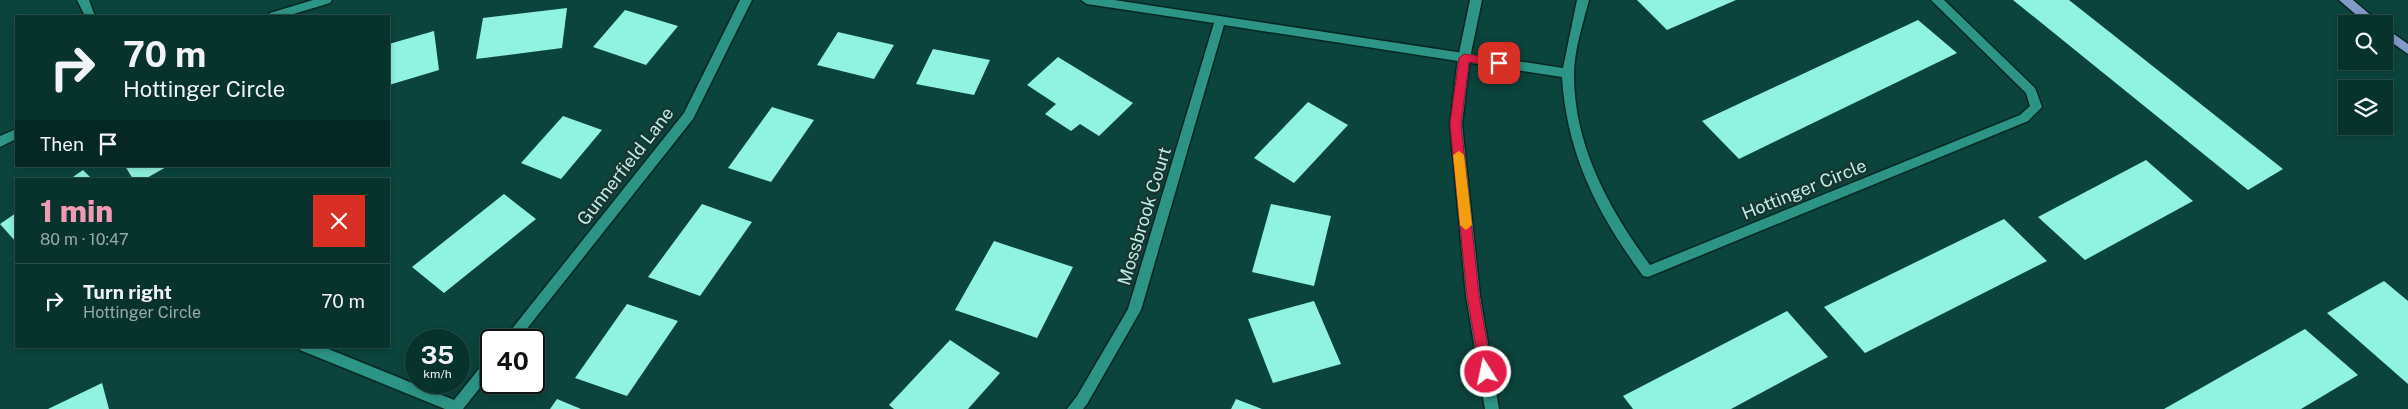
<!DOCTYPE html>
<html lang="en">
<head>
<meta charset="utf-8">
<style>
	body { margin:0; font-family:"Public Sans",sans-serif; background:#113b35; color:#f1f3f6; height:100vh; display:flex; flex-direction:column; font-size:19px; white-space:nowrap }
	* { box-sizing:border-box; margin:0 }
	p { font-size:16px; color:#98aaaa }
	.icon { flex:none; width:28px; height:28px; fill:none; stroke:currentColor; stroke-width:2; stroke-linecap:round; stroke-linejoin:round }
	.map { position:relative; flex:1; overflow:hidden }
	.side { position:absolute; left:15px; top:178px; width:375px; height:170px; display:flex; flex-direction:column; background:#08332d; border-radius:0px; box-shadow:0 2px 8px #0003,0 0 0 1px #294e49 }
	.side>* { flex:none }
	.guide { position:absolute; left:15px; top:15px; width:375px; height:152px; border-radius:0px; box-shadow:0 2px 8px #0003,0 0 0 1px #294e49; background:#08332d; color:#f1f3f6; overflow:hidden }
	.buttons { position:absolute; left:2338px; top:15px; display:grid; gap:10px }
	.buttons a { display:grid; place-items:center; width:55px; height:55px; border-radius:0px; background:#08332d; box-shadow:0 2px 8px #0003,0 0 0 1px #294e49; font-size:25px }
	.speed { position:absolute; left:405px; top:329px; display:flex; gap:10px; font-size:25px; font-weight:700; text-align:center }
	.speed>* { display:grid; place-content:center; width:65px; height:65px; border-radius:50%; background:#08332d; box-shadow:0 2px 8px #0003,0 0 0 1px #294e49; line-height:1 }
	.speed small { font-size:12px; font-weight:400 }
	.speed .limit { border:2px solid #111; border-radius:8px; background:#fff; color:#111 }
	.pin { position:absolute; display:grid; place-items:center; width:42px; height:42px; color:#fff; margin:-21px; border-radius:10px; box-shadow:0 2px 8px #0006 }
	.me { position:absolute; width:55px; margin:-28px; rotate:350deg; stroke-linejoin:round; filter:drop-shadow(0 0 4px #0008) }
	.turn { display:flex; align-items:center; gap:18px; height:105px; padding:0 25px; font-size:22px }
	.turn .icon { width:65px; height:65px; stroke-width:2.5 }
	.turn b { display:block; font-size:35px; line-height:42px }
	.then { display:flex; align-items:center; height:48px; padding:0 25px; background:#0003; gap:10px; font-size:19px }
	.round { display:grid; place-items:center; flex:none; width:52px; height:52px; border-radius:0px; background:#113b35 }
	.head { display:flex; align-items:center; justify-content:space-between; height:85px; padding:0 25px }
	h1 { font-size:30px; font-weight:800; line-height:38px; color:#f19ab3 }
	ul { padding:0; list-style:none }
	li { display:flex; align-items:center; gap:15px; height:75px; padding:0 25px; border-top:1px solid #294e49 }
	li div { flex:1 }
	li b { display:block; font-size:19px }
	li em { font-style:normal }
	.map>svg:first-child { display:block }
	.building { fill:#90f2e0 }
	.lines { fill:none; stroke-linecap:round; stroke-linejoin:round }
	.minor-casing { stroke:#072722; stroke-width:3 }
	.tertiary-casing { stroke:#072722; stroke-width:3 }
	.primary-casing { stroke:#072722; stroke-width:3 }
	.minor { fill:#2d9586; fill-rule:evenodd }
	.tertiary { fill:#2d9586; fill-rule:evenodd }
	.primary { fill:#8399c7; fill-rule:evenodd }
	.route { fill:#e11d48; stroke:#92132f }
	.slow { fill:#f59e0b }
	.labels { text-anchor:middle; dominant-baseline:central; stroke-width:5; stroke-linejoin:round; paint-order:stroke }
	.street-label { font-size:18px; fill:#c0ede4; stroke:#173631 }
</style>
</head>
<body>
<div class="map">
<svg width="2408" height="409" viewBox="0 0 2408 409">
	<rect width="100%" height="100%" fill="#0b443c"/>
	<path class="building" d="M1637,0H1736L1667,30Z
		M2013,0H2069L2283,169L2248,190Z
		M567,8L562,48L476,59L483,18Z
		M625,10L678,26L646,65L593,47Z
		M1918,20L1957,53L1739,159L1702,121Z
		M434,31L439,70L389,85V44Z
		M838,32L894,45L874,79L817,65Z
		M933,49L990,60L974,95L916,84Z
		M1058,57L1133,103L1099,136L1080,124L1071,131L1045,114L1056,104L1027,85Z
		M1308,102L1348,125L1294,183L1254,158Z
		M772,107L814,120L771,182L728,168Z
		M563,116L602,130L561,179L521,163Z
		M2146,160L2193,201L2085,260L2038,217Z
		M125,166H168L145,179H133Z
		M83,170L92,179H70Z
		M504,194L536,219L444,293L412,267Z
		M702,204L752,222L700,296L648,277Z
		M1271,204L1331,216L1314,286L1252,272Z
		M16,213V242L0,224Z
		M2004,219L2047,261L1865,353L1824,307Z
		M994,241L1073,267L1037,338L955,310Z
		M2384,281L2408,301V384L2327,313Z
		M1314,301L1341,364L1273,383L1248,319Z
		M627,304L678,321L627,396L575,378Z
		M1787,311L1828,357L1731,409H1633L1623,396Z
		M2305,329L2358,375L2301,409H2164Z
		M950,340L1000,373L968,409H894L889,405Z
		M102,383L109,409H48Z
		M557,399L581,409H550Z
		M1236,399L1262,409H1231Z"/>
	<g class="lines">
		<defs>
			<path id="minor" d="M77,0H89L95,16H85Z
				M313,0H332L330,3L287,16H268L270,13Z
				M740,0H752L693,119L518,340H503L684,113Z
				M1081,0H1114L1563,68L1577,0H1589C1583,24 1574,50 1574,75C1574,146 1609,209 1650,265L2020,115L2030,106L2026,93L1931,0H1944L2035,88L2042,107L2028,121L1648,277L1643,276C1597,213 1567,155 1562,77L1224,25L1141,310L1087,404L1083,409H1067L1077,396L1128,309L1214,23L1087,4Z
				M16,129V139L0,147V136Z
				M298,346H321L454,400L486,360L491,358V374L463,409H445L300,350Z"/>
			<path id="tertiary" d="M1470,0H1482L1470,58L1462,124L1480,296L1499,409H1485L1466,296L1450,124L1458,58Z"/>
			<path id="primary" d="M2339,0H2353L2381,24H2367Z
				M2384,27L2408,44V54L2384,37Z"/>
		</defs>
		<use href="#minor" class="minor-casing"/>
		<use href="#tertiary" class="tertiary-casing"/>
		<use href="#primary" class="primary-casing"/>
		<use href="#minor" class="minor"/>
		<use href="#tertiary" class="tertiary"/>
		<use href="#primary" class="primary"/>
	</g>
	<path class="route" d="M1464,54L1499,59L1504,63L1499,67L1469,62L1461,124L1479,296L1492,372L1490,375L1486,377L1481,375L1480,372L1467,296L1450,124L1459,58Z"/>
	<path class="slow" d="M1459,151L1464,155L1472,225L1466,230L1460,225L1453,155Z"/>
	<g class="labels">
		<g class="street-label">
			<text transform="translate(625 166) rotate(-52)">Gunnerfield Lane</text>
			<text transform="translate(1804 189) rotate(-22)">Hottinger Circle</text>
			<text transform="translate(1144 216) rotate(-73)">Mossbrook Court</text>
		</g>
	</g>
</svg>
<div class="buttons">
<a><svg class="icon" aria-label="search" viewBox="0 0 24 24"><circle cx="10" cy="10" r="6"/><path d="M15 15l6 6"/></svg></a>
<a><svg class="icon" aria-label="layers" viewBox="0 0 24 24"><path d="M12 4l9 5-9 5-9-5zM3 14l9 5 9-5"/></svg></a>
</div>
<div class="speed"><div>35<small>km/h</small></div><div class="limit">40</div></div>
<div class="pin" style="left:1499px;top:63px;background:#d93025"><svg class="icon" aria-label="arrive" viewBox="0 0 24 24"><path d="M6 21V4h12l-3 4 3 4H6"/></svg></div>
<svg class="me" style="left:1486px;top:372px" viewBox="-20 -20 40 40"><circle r="17" fill="#e11d48" stroke="#fff" stroke-width="3"/><path d="M0-11L8 9 0 5-8 9z" fill="#fff"/></svg>
<div class="guide">
<div class="turn"><svg class="icon" aria-label="right" viewBox="0 0 24 24"><path d="M7 20v-9h11M14 6l5 5-5 5"/></svg><div><b>70 m</b>Hottinger Circle</div></div>
<div class="then">Then<svg class="icon" aria-label="arrive" viewBox="0 0 24 24"><path d="M6 21V4h12l-3 4 3 4H6"/></svg></div>
</div>
<section class="side">
<div class="head"><div><h1>1 min</h1><p>80 m · 10:47</p></div><a class="round" style="background:#d93025;color:#fff"><svg class="icon" aria-label="close" viewBox="0 0 24 24"><path d="M6 6l12 12M18 6L6 18"/></svg></a></div>
<ul>
<li><svg class="icon" aria-label="right" viewBox="0 0 24 24"><path d="M7 20v-9h11M14 6l5 5-5 5"/></svg><div><b>Turn right</b><p>Hottinger Circle</p></div><em>70 m</em></li>
</ul>
</section>
</div>
</body>
</html>
